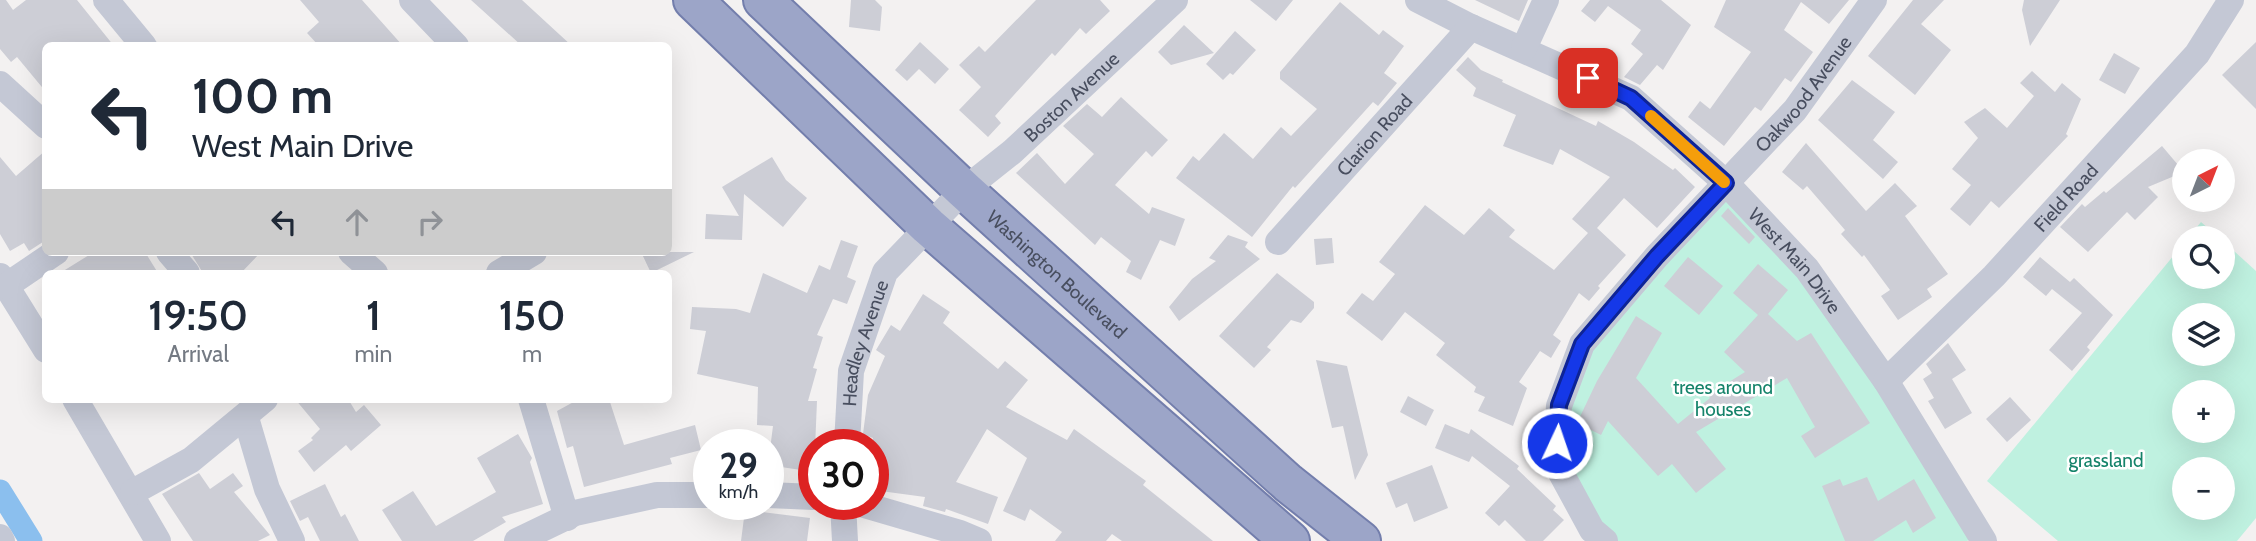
<!DOCTYPE html>
<html lang="en">
<head>
<meta charset="utf-8">
<style>
	body { margin:0; font-family:Cabin,sans-serif; background:#f6f6f7; color:#1f2937; height:100vh; display:flex; flex-direction:column; font-size:26px; white-space:nowrap }
	* { box-sizing:border-box; margin:0 }
	p { font-size:23px; color:#747a83 }
	.icon { flex:none; width:38px; height:38px; fill:none; stroke:currentColor; stroke-width:2; stroke-linecap:round; stroke-linejoin:round }
	.map { position:relative; flex:1; overflow:hidden }
	.sheet { position:absolute; left:42px; top:270px; width:630px; height:133px; display:flex; flex-direction:column; background:#fff; border-radius:10px; box-shadow:0 7px 28px #0002 }
	.sheet>* { flex:none }
	.banner { position:absolute; left:42px; top:42px; width:630px; height:214px; border-radius:10px; box-shadow:0 7px 28px #0002; background:#fff; color:#1f2937; overflow:hidden }
	.needle { width:46px; rotate:42deg }
	.fabs { position:absolute; left:2172px; top:149px; display:grid; gap:14px }
	.fabs a { display:grid; place-items:center; width:63px; height:63px; border-radius:50%; background:#fff; box-shadow:0 7px 28px #0002; font-size:35px }
	.speed { position:absolute; left:693px; top:429px; display:flex; gap:14px; font-size:35px; font-weight:700; text-align:center }
	.speed>* { display:grid; place-content:center; width:91px; height:91px; border-radius:50%; background:#fff; box-shadow:0 7px 28px #0002; line-height:1 }
	.speed small { font-size:18px; font-weight:400 }
	.speed .limit { border:10px solid #d22; background:#fff; color:#111 }
	.pin { position:absolute; display:grid; place-items:center; width:60px; height:60px; color:#fff; margin:-30px; border-radius:14px; box-shadow:0 4px 10px #0006 }
	.me { position:absolute; width:77px; margin:-38px; rotate:3deg; stroke-linejoin:round; filter:drop-shadow(0 0 5px #0008) }
	.turn { display:flex; align-items:center; gap:24px; height:147px; padding:0 35px; font-size:32px }
	.turn .icon { width:91px; height:91px; stroke-width:2.5 }
	.turn b { display:block; font-size:49px; line-height:60px }
	.lanes { display:flex; align-items:center; height:66px; padding:0 35px; background:#0003; justify-content:center; gap:35px; direction:ltr }
	.lanes .off { opacity:.35 }
	.eta { display:flex; justify-content:space-evenly; align-items:center; height:119px; text-align:center }
	.eta b { font-size:42px; font-weight:600; line-height:49px }
	.map>svg:first-child { display:block }
	.green { fill:#bff1e0; fill-rule:evenodd }
	.lines { fill:none; stroke-linecap:round; stroke-linejoin:round }
	.canal { stroke:#8bbfee; stroke-width:23 }
	.building { fill:#cdced6 }
	.trunk-casing { stroke:#737eac; stroke-width:42 }
	.minor { stroke:#c4c8d5; stroke-width:26 }
	.trunk { stroke:#9ca5c8; stroke-width:38 }
	.route-casing { stroke:#0e2497; stroke-width:18 }
	.route { stroke:#1538e8; stroke-width:12 }
	.slow { stroke:#f59e0b; stroke-width:12 }
	.labels { text-anchor:middle; dominant-baseline:central; stroke-width:5; stroke-linejoin:round; paint-order:stroke }
	.street-label { font-size:19px; fill:#484e5f; stroke:#fff }
	.park-label { font-size:19px; fill:#15836a; stroke:#fff }
</style>
</head>
<body>
<div class="map">
<svg width="2256" height="541" viewBox="0 0 2256 541">
	<rect width="100%" height="100%" fill="#f3f1f1"/>
	<path class="green" d="M1728,191L1807,269L1979,536L1967,541H1605L1555,462L1582,344Z
		M2201,222L2219,238H2188Z
		M2223,241L2256,271V518L2237,541H2058L1987,481L2184,243V276H2222ZM2184,315H2222V354H2184ZM2184,392H2222V430H2184ZM2184,469H2222V508H2184Z"/>
	<g class="lines">
		<path class="canal" d="M0,491L31,541"/>
	</g>
	<path class="building" d="M0,0H6L13,10L26,0H77L114,46H46V92L17,57L11,62L0,49Z
		M300,0H362L403,46H319L307,33L319,22Z
		M471,0H522L572,46H522Z
		M851,0H875L882,7L880,31L849,27Z
		M1036,0H1100L1110,11L1086,34L1080,28L1055,56L1052,53L995,116L1001,123L988,137L959,110L981,87L959,65L979,46L985,52Z
		M1250,0H1293L1276,21Z
		M1475,0H1528L1519,21Z
		M1590,0H1661L1691,25L1663,70L1657,65L1640,85L1624,77L1643,54L1631,44L1641,30L1608,6L1595,22L1581,11Z
		M1726,0H1849L1829,24L1801,2L1784,30L1813,52L1791,82L1785,78L1761,111L1755,107L1724,146L1688,117L1700,101L1710,109L1751,52L1714,27Z
		M1913,0H1944L1921,24L1951,50L1915,95L1868,56Z
		M2024,0H2060L2030,46L2022,10Z
		M1340,2L1379,35L1383,30L1404,46L1384,73L1397,83L1378,106L1373,102L1295,188L1293,186L1252,237L1176,178L1193,156L1199,161L1224,133L1253,159L1281,127L1291,136L1317,109L1280,79V72Z
		M1184,25L1214,53L1171,65L1158,52Z
		M1235,31L1256,50L1233,75L1230,73L1223,80L1206,64Z
		M920,42L949,69L935,84L919,69L907,81L895,70Z
		M2256,42V109L2222,75Z
		M2114,53L2140,68L2125,94L2099,80Z
		M1468,57L1481,70L1503,80L1502,82L1596,126L1598,121L1634,142L1673,170L1675,168L1695,187L1657,228L1624,198L1597,228L1626,255L1598,286L1600,288L1589,301L1579,293L1553,335L1561,341L1551,358L1540,351L1519,382L1527,388L1513,426L1478,411L1485,397L1474,392L1476,387L1436,355L1445,343L1405,312L1382,341L1346,313L1362,293L1373,301L1395,274L1379,262L1425,205L1464,235L1489,208L1515,230L1509,237L1554,270L1588,233L1572,219L1610,177L1560,149L1553,165L1503,146L1516,115L1473,96L1476,88L1456,70Z
		M2032,71L2055,92L2062,83L2081,99L2066,134L2068,136L1999,208L1991,201L1970,226L1950,209L1971,185L1952,169L1978,138L1964,122L1985,108L2007,128L2034,96L2020,83Z
		M1852,80L1895,112L1873,140L1898,162L1883,179L1818,120Z
		M1121,97L1168,140L1152,157L1146,151L1115,185L1149,214L1152,207L1185,219L1175,246L1160,240L1141,280L1126,272L1131,261L1101,237L1095,245L1016,173L1037,153L1065,184L1094,154L1063,126L1087,104L1102,117Z
		M1806,143L1866,211L1895,183L1917,206L1905,216L1948,274L1927,289L1932,297L1898,320L1881,296L1890,290L1864,255L1862,257L1841,234L1845,230L1807,186L1803,190L1782,172Z
		M2162,146L2184,172L2148,187L2158,197L2135,220L2127,212L2088,252L2060,227L2082,204L2085,207L2104,191L2106,193Z
		M46,150V240L29,251L24,243L10,251L0,234V157L16,176Z
		M772,157L786,180L807,198L783,227L744,194L742,240L705,239L706,214L739,216L722,187Z
		M1728,208L1755,237L1749,244L1721,216Z
		M1228,235L1248,242L1245,247L1260,259L1179,321L1169,307L1192,279L1216,261L1209,258Z
		M1332,238L1334,263L1316,265L1314,239Z
		M841,240L858,246L847,277L856,281L847,304L833,299L817,335L823,337L813,368L817,369L808,401H817L814,472L768,465L773,426L757,425L758,387L697,374L706,331L690,329L692,307L736,309L750,313L763,273L807,293L819,265L830,270Z
		M94,252H145L158,273H60Z
		M190,252H261L241,273H203Z
		M641,252H694L651,273Z
		M1688,257L1723,286L1699,315L1664,286Z
		M2040,257L2070,282L2074,278L2113,315L2087,347L2090,350L2072,371L2049,350L2082,313L2052,289L2046,296L2023,277Z
		M1758,264L1788,290L1768,314L1797,341L1811,333L1870,423L1815,458L1801,436L1815,427L1787,378L1696,432L1726,469L1696,493L1672,464L1658,476L1608,421L1601,435L1577,423L1597,381L1636,316L1662,333L1636,378L1678,424L1710,398L1708,395L1745,372L1724,352L1758,315L1733,293Z
		M1277,273L1314,302V308L1301,323L1291,320L1267,347L1271,350L1254,368L1219,336Z
		M923,294L950,312L943,323L998,369L1005,361L1028,380L1006,407L1067,440L1074,429L1146,481L1143,485L1213,541H1122L1112,534L1106,541H1055L1062,532L1030,509L1025,521L1003,511L1027,458L987,429L956,482L998,497L988,524L946,509L945,512L923,506L925,497L873,490V438L863,434L868,395L885,356L876,350L891,325L900,331Z
		M1948,343L1966,370L1952,379L1972,413L1945,429L1928,401L1934,398L1923,379L1932,373L1926,364Z
		M1316,360L1347,366L1368,455L1355,480L1343,426L1332,428Z
		M1408,396L1434,410L1426,426L1400,412Z
		M2010,397L2031,420L2007,442L1986,419Z
		M295,399H348L356,412L364,405L381,425L351,451L346,445L314,472L298,451L313,440L311,438L320,429Z
		M579,399H609L624,445L695,425L701,450L670,458L672,464L584,487L573,446L567,448L557,411Z
		M1445,424L1469,434L1471,429L1519,466L1517,469L1556,506L1553,510L1564,520L1543,541H1526L1505,520L1499,526L1485,513L1510,486L1472,456L1469,462L1435,448Z
		M518,434L532,458L530,462L543,504L502,517L506,522L473,541H402L382,510L413,491L436,526L496,492L477,458Z
		M1432,465L1448,508L1414,522L1407,503L1396,508L1386,483Z
		M199,473L210,489L233,473L243,486L234,492L270,535L258,541H193L162,494Z
		M1867,477L1878,501L1914,479L1936,518L1913,533L1906,520L1873,541H1845L1822,486L1840,479L1843,486Z
		M325,484L341,517L345,514L359,541H320L308,517L300,521L290,501Z
		M745,510L810,518L807,541H741Z"/>
	<g class="lines">
		<defs>
			<g id="trunk">
				<path d="M693,0L928,226L1290,541"/>
				<path id="s6" d="M763,0L964,190L1288,483L1361,541"/>
			</g>
		</defs>
		<use href="#trunk" class="trunk-casing"/>
		<g class="minor">
			<path d="M106,0L144,46"/>
			<path d="M412,0L456,46"/>
			<path id="s1" d="M1418,0L1471,27L1631,98L1726,183L1807,269L1886,381L1984,541"/>
			<path d="M1524,48L1546,0"/>
			<path d="M0,84L46,126"/>
			<path id="s2" d="M1278,242L1471,27"/>
			<path d="M169,252L187,273"/>
			<path d="M351,252L375,273"/>
			<path d="M499,273L534,252"/>
			<path d="M0,276L46,350"/>
			<path d="M6,286L56,252"/>
			<path id="s3" d="M1886,381L1994,276L2197,54L2231,0"/>
			<path d="M75,399L158,541"/>
			<path d="M531,399L567,518"/>
			<path d="M246,418L267,489L292,541"/>
			<path id="s4" d="M847,444L851,371L885,272L964,190L1012,152L1175,0"/>
			<path d="M133,492L191,460L265,399"/>
			<path d="M768,495L814,497"/>
			<path d="M843,504L845,541"/>
			<path d="M861,504L960,533L979,541"/>
			<path d="M0,537L2,541"/>
			<path d="M517,541L575,513L657,495H709"/>
			<path id="s5" d="M1605,541L1592,530L1555,462L1559,406L1582,344L1657,256L1795,110L1874,0"/>
		</g>
		<use href="#trunk" class="trunk"/>
	</g>
	<g class="lines">
		<defs>
			<path id="route" d="M1557,443L1559,405L1582,344L1657,256L1726,183L1631,98L1588,78"/>
		</defs>
		<use href="#route" class="route-casing"/>
		<use href="#route" class="route"/>
		<path class="slow" d="M1651,116L1724,182"/>
	</g>
	<g class="labels">
		<g class="street-label">
			<text stroke="none"><textPath href="#s5" startOffset="551">Oakwood Avenue</textPath></text>
			<text stroke="none"><textPath href="#s4" startOffset="434">Boston Avenue</textPath></text>
			<text stroke="none"><textPath href="#s2" startOffset="144">Clarion Road</textPath></text>
			<text stroke="none"><textPath href="#s3" startOffset="257">Field Road</textPath></text>
			<text stroke="none"><textPath href="#s1" startOffset="466">West Main Drive</textPath></text>
			<text stroke="none"><textPath href="#s6" startOffset="402">Washington Boulevard</textPath></text>
			<text stroke="none"><textPath href="#s4" startOffset="103">Headley Avenue</textPath></text>
		</g>
		<g class="park-label">
			<text x="1723" y="387">trees around<tspan x="1723" dy="22">houses</tspan></text>
			<text x="2106" y="460">grassland</text>
		</g>
	</g>
</svg>
<div class="fabs">
<a><svg class="needle" viewBox="-14 -14 28 28"><path d="M0-13l5 13h-10z" fill="#e53935"/><path d="M0 13l5-13h-10z" fill="#747a83"/></svg></a>
<a><svg class="icon" aria-label="search" viewBox="0 0 24 24"><circle cx="10" cy="10" r="6"/><path d="M15 15l6 6"/></svg></a>
<a><svg class="icon" aria-label="layers" viewBox="0 0 24 24"><path d="M12 4l9 5-9 5-9-5zM3 14l9 5 9-5"/></svg></a>
<a>+</a>
<a>−</a>
</div>
<div class="speed"><div>29<small>km/h</small></div><div class="limit">30</div></div>
<div class="pin" style="left:1588px;top:78px;background:#d93025"><svg class="icon" aria-label="arrive" viewBox="0 0 24 24"><path d="M6 21V4h12l-3 4 3 4H6"/></svg></div>
<svg class="me" style="left:1557px;top:443px" viewBox="-20 -20 40 40"><circle r="17" fill="#1538e8" stroke="#fff" stroke-width="3"/><path d="M0-11L8 9 0 5-8 9z" fill="#fff"/></svg>
<div class="banner">
<div class="turn"><svg class="icon" aria-label="left" viewBox="0 0 24 24"><path d="M17 20v-9H6M10 6l-5 5 5 5"/></svg><div><b>100 m</b>West Main Drive</div></div>
<div class="lanes"><svg class="icon" aria-label="left" viewBox="0 0 24 24"><path d="M17 20v-9H6M10 6l-5 5 5 5"/></svg><svg class="icon off" aria-label="ahead" viewBox="0 0 24 24"><path d="M12 20V5M6 11l6-6 6 6"/></svg><svg class="icon off" aria-label="right" viewBox="0 0 24 24"><path d="M7 20v-9h11M14 6l5 5-5 5"/></svg></div>
</div>
<section class="sheet">
<div class="eta">
<div><b>19:50</b><p>Arrival</p></div>
<div><b>1</b><p>min</p></div>
<div><b>150</b><p>m</p></div>
</div>
</section>
</div>
</body>
</html>
